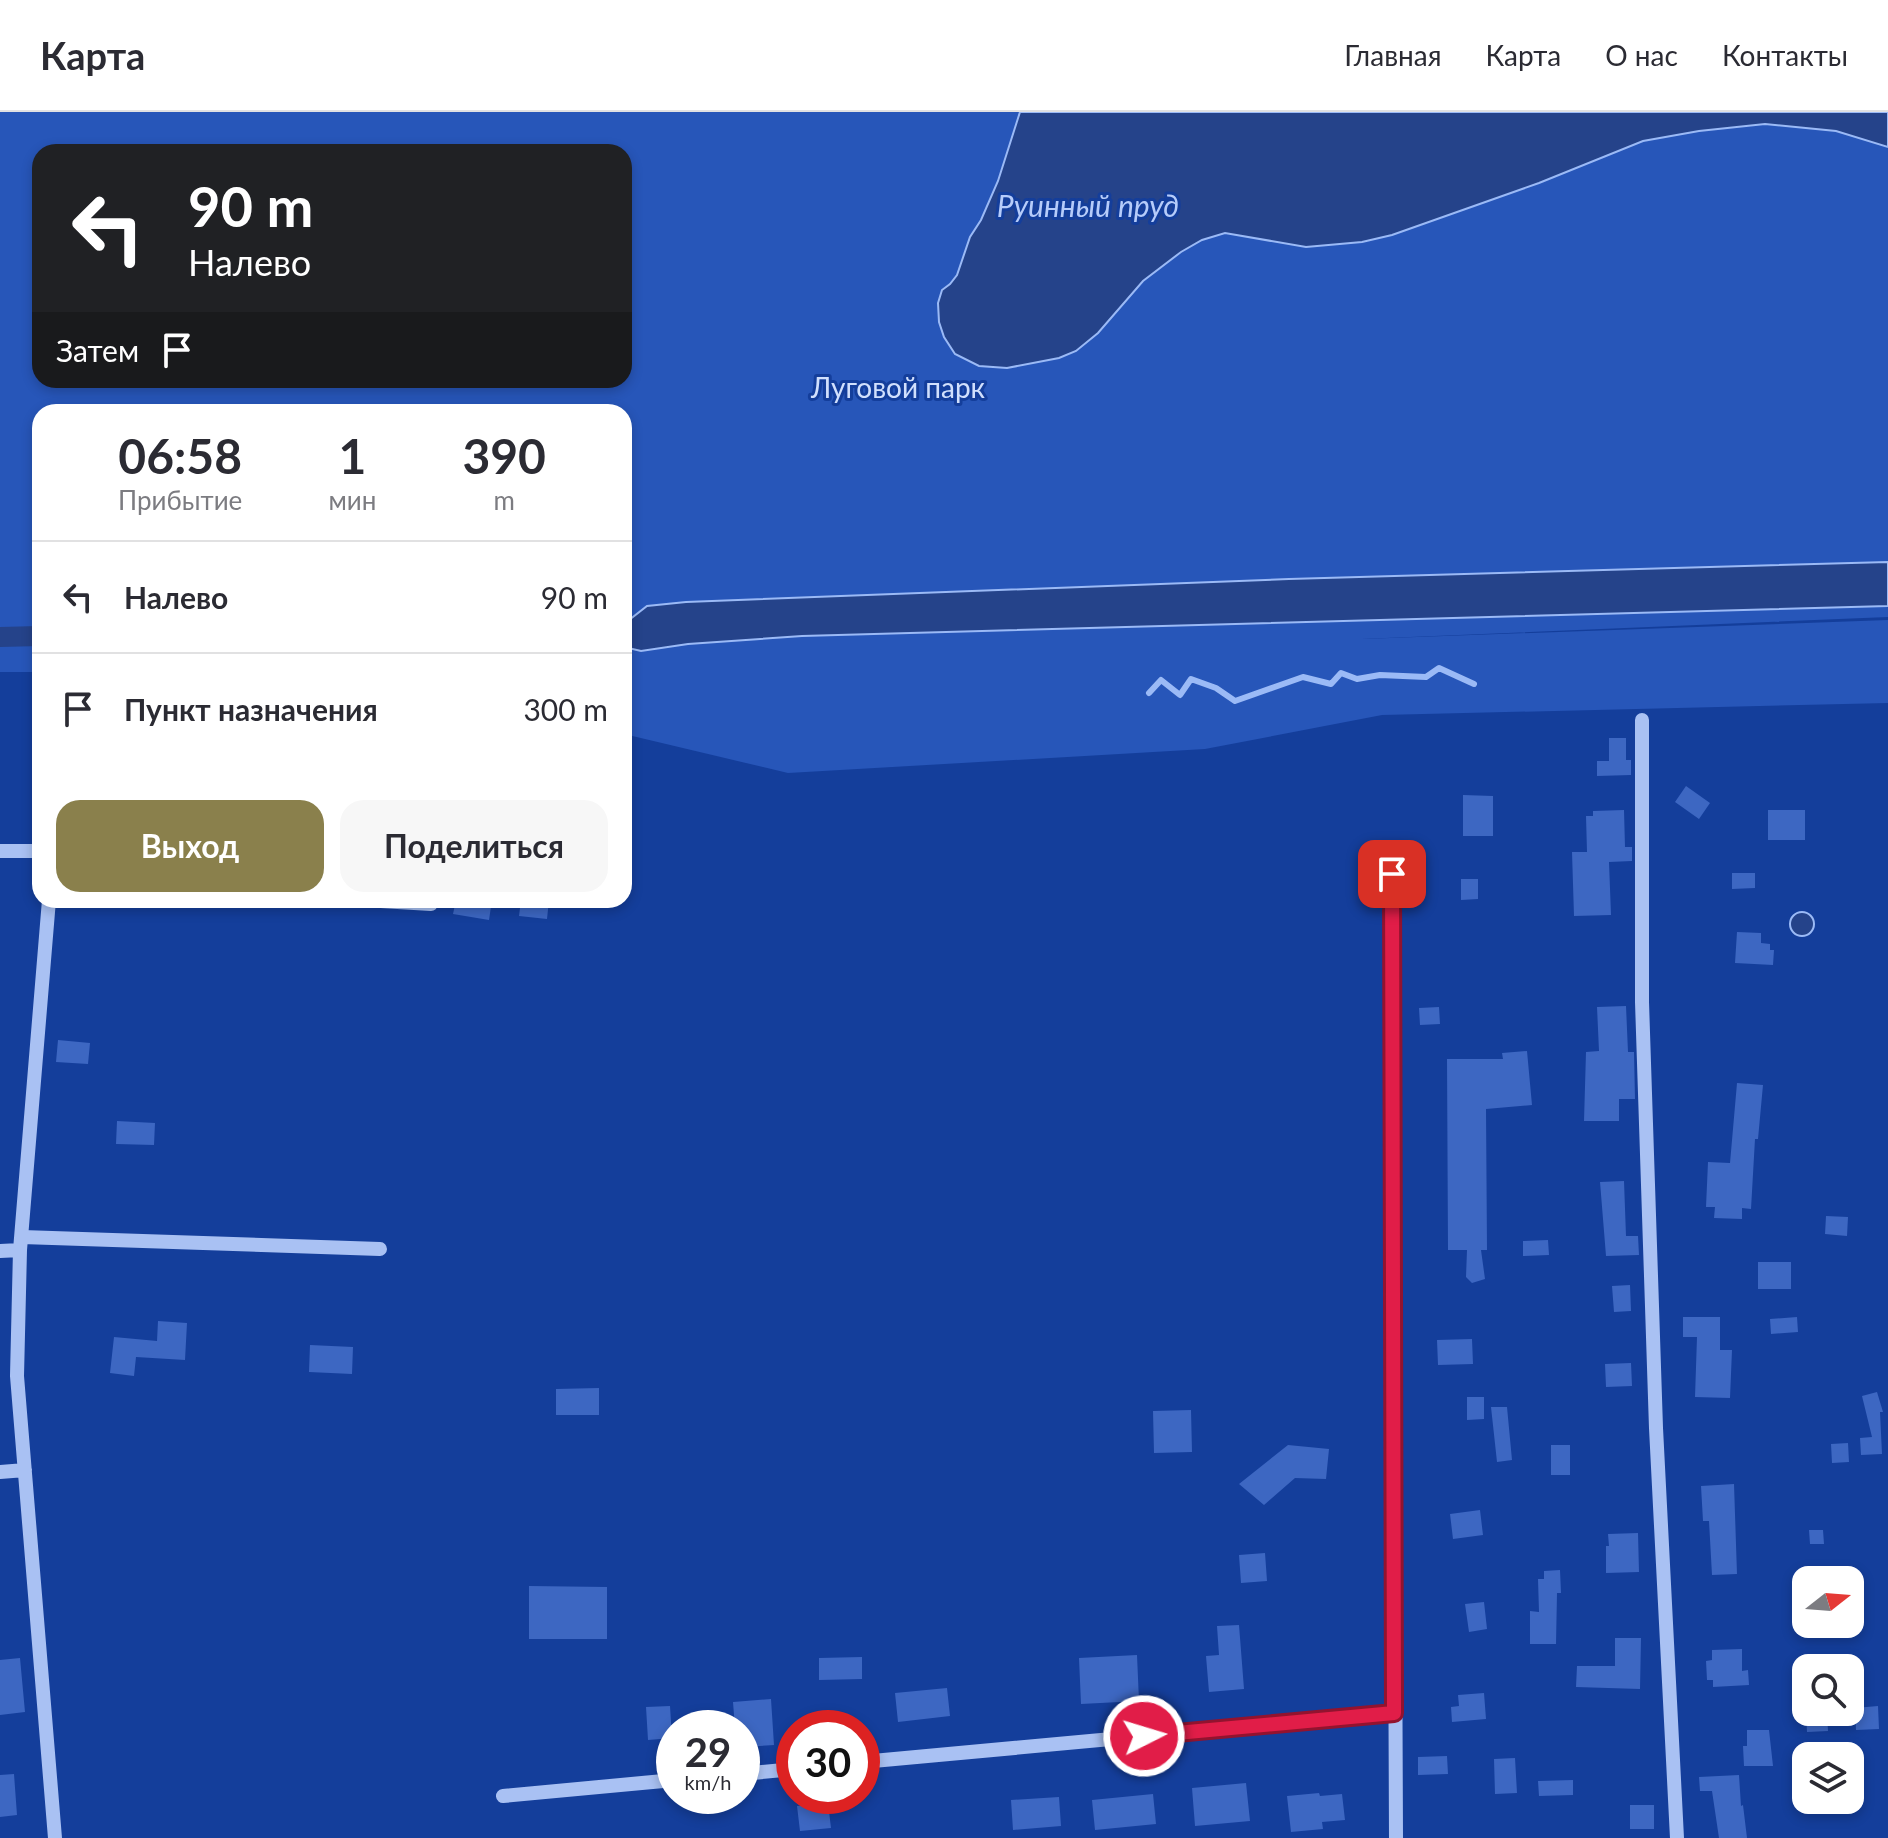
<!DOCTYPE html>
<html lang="ru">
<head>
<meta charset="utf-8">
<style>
	body { margin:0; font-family:Lato,sans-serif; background:#f7f7f7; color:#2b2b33; height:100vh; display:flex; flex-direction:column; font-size:30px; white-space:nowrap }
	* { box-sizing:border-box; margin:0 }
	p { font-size:26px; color:#7c7c81 }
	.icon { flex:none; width:44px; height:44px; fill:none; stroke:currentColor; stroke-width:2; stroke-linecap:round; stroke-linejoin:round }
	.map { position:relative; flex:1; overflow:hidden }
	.side { position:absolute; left:32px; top:292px; width:600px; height:504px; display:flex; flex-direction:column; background:#fff; border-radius:24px; box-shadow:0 4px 12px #0003 }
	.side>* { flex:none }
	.hud { position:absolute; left:32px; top:32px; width:600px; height:244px; border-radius:24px; box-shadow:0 4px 12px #0003; background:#202124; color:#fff; overflow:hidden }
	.needle { width:52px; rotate:73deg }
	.buttons { position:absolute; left:1792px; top:1454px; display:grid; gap:16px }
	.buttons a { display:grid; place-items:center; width:72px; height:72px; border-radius:16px; background:#fff; box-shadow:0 4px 12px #0003; font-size:40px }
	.speed { position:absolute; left:656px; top:1598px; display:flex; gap:16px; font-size:40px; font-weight:700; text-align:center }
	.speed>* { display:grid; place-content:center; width:104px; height:104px; border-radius:50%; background:#fff; box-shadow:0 4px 12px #0003; line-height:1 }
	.speed small { font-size:20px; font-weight:400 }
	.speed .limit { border:12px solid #d22; background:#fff; color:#111 }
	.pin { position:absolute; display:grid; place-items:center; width:68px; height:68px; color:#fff; margin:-34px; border-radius:16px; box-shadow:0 4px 12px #0006 }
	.me { position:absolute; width:88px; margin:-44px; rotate:85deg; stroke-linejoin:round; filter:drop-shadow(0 0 6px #0008) }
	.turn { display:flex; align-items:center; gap:28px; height:168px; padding:0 24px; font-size:36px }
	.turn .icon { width:104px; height:104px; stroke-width:2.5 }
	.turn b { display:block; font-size:56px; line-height:68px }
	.then { display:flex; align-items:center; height:76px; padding:0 24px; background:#0003; gap:16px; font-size:30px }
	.eta { display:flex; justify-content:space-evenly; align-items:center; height:136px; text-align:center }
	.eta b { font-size:48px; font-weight:700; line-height:56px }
	.action { display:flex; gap:16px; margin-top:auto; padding:16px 24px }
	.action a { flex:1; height:92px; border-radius:24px; background:#8a804c; color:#fff; font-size:32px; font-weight:700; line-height:92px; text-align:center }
	.action a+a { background:#f7f7f7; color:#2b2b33 }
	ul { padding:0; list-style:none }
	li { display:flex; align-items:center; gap:24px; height:112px; padding:0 24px; border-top:2px solid #e1e1e2 }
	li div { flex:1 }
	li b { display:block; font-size:30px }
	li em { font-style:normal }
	header { display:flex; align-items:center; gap:48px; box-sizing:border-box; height:112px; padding:0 40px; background:#fff; border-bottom:2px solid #e1e1e2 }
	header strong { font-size:38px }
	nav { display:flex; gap:44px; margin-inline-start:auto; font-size:28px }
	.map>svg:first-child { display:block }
	.green { fill:#2756b9; fill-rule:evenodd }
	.water { fill:#25438a; stroke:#9bbaf6; stroke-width:2 }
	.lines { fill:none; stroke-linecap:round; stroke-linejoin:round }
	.stream { stroke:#9bbaf6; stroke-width:6 }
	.canal { stroke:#25438a; stroke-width:20 }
	.building { fill:#3d67c2 }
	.minor { stroke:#a9c1f3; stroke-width:14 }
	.route-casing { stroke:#92132f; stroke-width:20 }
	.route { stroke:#e11d48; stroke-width:14 }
	.labels { text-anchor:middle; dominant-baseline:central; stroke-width:6; stroke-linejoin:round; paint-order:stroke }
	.park-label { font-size:28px; fill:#d1e0fd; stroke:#143e9b }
	.water-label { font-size:30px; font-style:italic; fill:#b6ccfa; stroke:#143e9b }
</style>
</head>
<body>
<header>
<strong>Карта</strong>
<nav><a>Главная</a><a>Карта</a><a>О нас</a><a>Контакты</a></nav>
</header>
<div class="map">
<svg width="1888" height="1726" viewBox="0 0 1888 1726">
	<rect width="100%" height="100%" fill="#143e9b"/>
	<path class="green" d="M0,0H1888V505L1362,527L1888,508V591L1382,603L1205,637L788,661L624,622V300H40V560H0ZM40,40H624V268H40Z"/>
	<path class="water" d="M1020,0H1888V35L1836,19L1765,12L1699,19L1643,29L1539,71L1392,123L1362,130L1306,135L1225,121L1202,128L1181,140L1143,169L1098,221L1076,239L1059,246L1007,256L979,254L955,242L944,225L939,210L938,191L942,178L950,172L957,163L970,125L981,108L998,69Z
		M1888,450V494L802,524L688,532L641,539L624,535V512L647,494L686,490L1289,467Z
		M1790 812a12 12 0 1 1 24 0a12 12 0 1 1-24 0Z"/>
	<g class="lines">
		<path class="stream" d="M1149,581L1161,568L1180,583L1191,567L1216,576L1235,589L1303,565L1331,572L1341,561L1357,567L1380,563L1426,565L1439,556L1474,572"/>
		<path class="canal" d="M0,525L40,524"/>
	</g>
	<path class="building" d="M1609,626H1626V648H1631V663L1597,664V649H1609Z
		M1686,674L1710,691L1699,707L1675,690Z
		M1463,683L1493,684V724H1463Z
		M1624,698L1625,735H1632V749L1609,750L1611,803L1574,804L1572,740H1587L1586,704H1593V699Z
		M1768,698H1805V728H1768Z
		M1732,761H1755V776L1732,777Z
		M1461,767H1478V787L1461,788Z
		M456,788H492L489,808L453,802Z
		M521,788H549L547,807L519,804Z
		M1737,820L1761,821V831L1770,832V838H1774L1773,853L1735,851Z
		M1626,894L1628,940H1634L1635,987H1619V1009H1584L1586,940L1599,939L1597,895Z
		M1439,895L1440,912L1420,913L1419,896Z
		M58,928L90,931L88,952L56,950Z
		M1527,939L1532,993L1486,997L1487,1138H1481L1485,1167L1472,1171L1466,1165L1467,1138H1448L1447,947H1503L1502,941Z
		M1737,971L1763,973L1758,1027H1755L1751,1097L1742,1096V1107L1714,1106L1715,1095H1706L1708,1050L1730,1051Z
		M117,1009L155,1011L154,1033L116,1032Z
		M1624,1069L1626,1124H1638L1639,1143L1606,1144L1600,1070Z
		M1826,1104L1848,1105L1847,1124L1825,1122Z
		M1548,1128L1549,1143L1523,1144V1129Z
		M1758,1150H1791V1177H1758Z
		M1630,1173L1631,1199L1614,1200L1612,1174Z
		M1683,1205H1720V1238H1732L1730,1286L1695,1285L1697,1225H1683Z
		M1797,1205L1798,1220L1771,1222L1770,1207Z
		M158,1209L187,1211L185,1248L136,1245L134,1264L110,1261L114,1225L157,1229Z
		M1472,1227L1473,1252L1438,1253L1437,1228Z
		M310,1233L353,1235L352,1262L309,1260Z
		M1631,1251L1632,1274L1606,1275L1605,1252Z
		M599,1276V1303H556V1277Z
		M1877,1280L1883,1300H1880L1882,1342L1861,1343L1860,1326L1872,1325L1862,1284Z
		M1467,1285H1484V1307L1467,1308Z
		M1491,1295H1507L1512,1348L1497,1350Z
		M1191,1298L1192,1340L1154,1341L1153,1299Z
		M1848,1331L1849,1350L1832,1351L1831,1332Z
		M1288,1333L1329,1337L1326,1367L1295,1366L1264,1393L1239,1372Z
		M1551,1333H1570V1363H1551Z
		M1734,1372L1737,1462L1712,1463L1709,1409H1703L1701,1374Z
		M1480,1398L1483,1423L1453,1427L1450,1402Z
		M1809,1418H1823L1824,1432H1810Z
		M1638,1421L1639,1460L1606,1461V1434H1609L1608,1422Z
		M1265,1441L1267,1469L1241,1471L1239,1443Z
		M1560,1458L1561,1481H1557L1556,1532H1530V1499L1539,1500L1538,1467H1544V1459Z
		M529,1474L607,1475V1527H529Z
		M1484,1490L1487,1517L1469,1520L1465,1492Z
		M1239,1513L1244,1577L1209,1580L1206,1544L1219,1543L1217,1514Z
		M1615,1526H1641L1640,1577L1576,1575L1577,1554H1615Z
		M1742,1537V1559L1748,1558L1749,1573L1713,1575V1568H1707L1706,1549L1712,1548V1538Z
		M1137,1543L1139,1589L1081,1592L1079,1546Z
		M862,1545V1567L819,1568V1546Z
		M20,1546L25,1600L0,1603V1548Z
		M947,1576L950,1604L898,1610L895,1581Z
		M1484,1581L1486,1607L1452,1610L1451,1595L1459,1594L1458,1583Z
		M771,1587L774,1633L742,1635V1616H735L733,1590Z
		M670,1594L672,1626L648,1628L646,1595Z
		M1878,1594L1879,1617L1856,1618L1855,1596Z
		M1806,1600H1827L1828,1619L1807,1620Z
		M1747,1618H1769L1773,1654H1744L1743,1634H1747Z
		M1447,1644L1448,1662L1418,1663V1645Z
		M1515,1646L1517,1681L1495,1682L1494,1647Z
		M14,1662L17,1703L0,1705V1663Z
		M1739,1663L1741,1694L1743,1693L1747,1726H1719L1712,1679H1700L1699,1665Z
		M1573,1668V1683L1539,1684L1538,1669Z
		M1246,1671L1250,1709L1195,1714L1192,1676Z
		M1319,1681L1320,1684L1342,1682L1345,1708L1322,1710L1323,1717L1291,1720L1287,1684Z
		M1153,1682L1156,1712L1095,1718L1092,1688Z
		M1059,1685L1061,1714L1013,1718L1011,1688Z
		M828,1691L831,1716L800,1719L797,1694Z
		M1630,1693H1654V1717H1630Z"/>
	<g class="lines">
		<path class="minor" d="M1642,608V890L1656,1316L1677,1726
			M0,739H35L40,744
			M1392,762L1396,1726
			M49,788L20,1138L17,1264L55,1726
			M364,788L431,792
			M22,1125L380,1137
			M0,1139L20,1138
			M0,1360L25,1358
			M862,1650L1394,1601
			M742,1662L794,1657
			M503,1684L674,1668"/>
	</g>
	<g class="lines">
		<defs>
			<path id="route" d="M1144,1624L1394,1601L1392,762"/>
		</defs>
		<use href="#route" class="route-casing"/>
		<use href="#route" class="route"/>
	</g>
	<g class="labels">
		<g class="park-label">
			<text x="898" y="275">Луговой парк</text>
		</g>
		<g class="water-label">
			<text x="1088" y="93">Руинный пруд</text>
		</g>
	</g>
</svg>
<div class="buttons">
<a><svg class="needle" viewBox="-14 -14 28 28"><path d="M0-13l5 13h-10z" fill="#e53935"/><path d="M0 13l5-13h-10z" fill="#7c7c81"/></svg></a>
<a><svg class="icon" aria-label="search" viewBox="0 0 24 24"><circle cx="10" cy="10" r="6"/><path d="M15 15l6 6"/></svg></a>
<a><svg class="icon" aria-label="layers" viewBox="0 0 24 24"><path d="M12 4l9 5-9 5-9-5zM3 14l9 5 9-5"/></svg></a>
</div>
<div class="speed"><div>29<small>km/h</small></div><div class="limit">30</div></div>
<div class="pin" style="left:1392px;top:762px;background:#d93025"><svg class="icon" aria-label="arrive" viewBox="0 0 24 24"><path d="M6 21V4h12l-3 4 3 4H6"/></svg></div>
<svg class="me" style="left:1144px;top:1624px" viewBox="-20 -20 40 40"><circle r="17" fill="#e11d48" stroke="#fff" stroke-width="3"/><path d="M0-11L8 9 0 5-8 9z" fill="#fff"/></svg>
<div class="hud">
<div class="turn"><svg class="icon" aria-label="left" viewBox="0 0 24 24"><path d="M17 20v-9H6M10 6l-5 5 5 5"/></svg><div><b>90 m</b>Налево</div></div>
<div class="then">Затем<svg class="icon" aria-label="arrive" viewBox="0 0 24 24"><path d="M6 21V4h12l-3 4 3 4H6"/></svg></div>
</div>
<section class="side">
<div class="eta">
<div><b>06:58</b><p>Прибытие</p></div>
<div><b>1</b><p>мин</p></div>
<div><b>390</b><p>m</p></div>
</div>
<ul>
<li><svg class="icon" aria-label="left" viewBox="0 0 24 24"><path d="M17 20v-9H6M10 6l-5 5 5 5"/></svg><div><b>Налево</b></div><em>90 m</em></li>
<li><svg class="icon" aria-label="arrive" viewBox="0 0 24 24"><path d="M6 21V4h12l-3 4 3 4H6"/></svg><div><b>Пункт назначения</b></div><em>300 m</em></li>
</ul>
<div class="action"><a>Выход</a><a>Поделиться</a></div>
</section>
</div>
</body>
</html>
